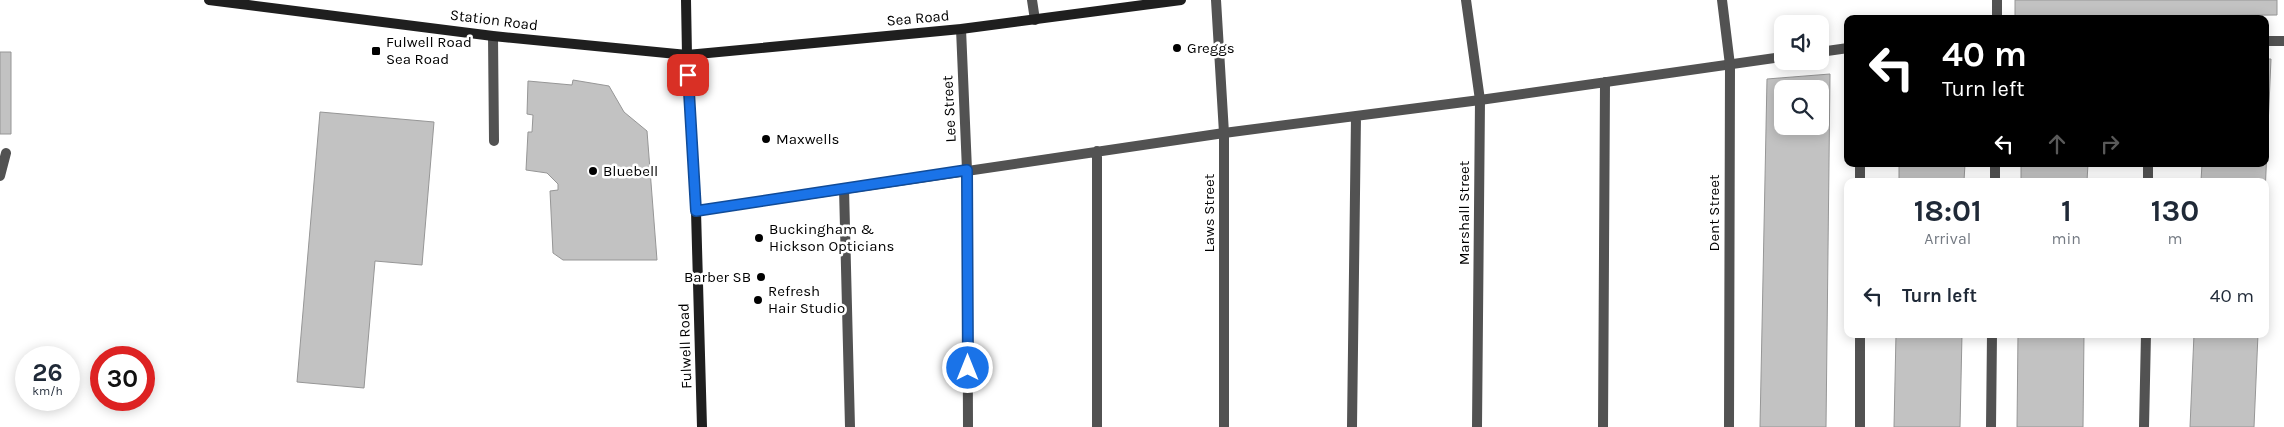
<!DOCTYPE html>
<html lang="en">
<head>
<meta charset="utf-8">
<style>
	body { margin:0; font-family:Karla,sans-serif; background:#f2f2f3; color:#1f2937; height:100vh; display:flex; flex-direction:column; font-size:19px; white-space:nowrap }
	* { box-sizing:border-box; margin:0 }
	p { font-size:16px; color:#747a83 }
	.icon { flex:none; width:28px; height:28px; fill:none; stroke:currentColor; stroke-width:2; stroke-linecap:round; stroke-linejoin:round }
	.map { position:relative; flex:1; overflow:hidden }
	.details { position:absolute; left:1844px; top:178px; width:425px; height:160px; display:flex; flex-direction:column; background:#fff; border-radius:10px; box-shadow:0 2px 12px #0003 }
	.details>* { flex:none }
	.hud { position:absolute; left:1844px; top:15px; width:425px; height:152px; border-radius:10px; box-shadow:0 2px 12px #0003; background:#000; color:#fff; overflow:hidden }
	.controls { position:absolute; left:1774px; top:15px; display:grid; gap:10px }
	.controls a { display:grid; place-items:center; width:55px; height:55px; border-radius:10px; background:#fff; box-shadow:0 2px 12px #0003; font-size:25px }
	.speed { position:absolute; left:15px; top:346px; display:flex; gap:10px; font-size:25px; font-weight:700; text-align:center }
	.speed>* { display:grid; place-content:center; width:65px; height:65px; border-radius:50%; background:#fff; box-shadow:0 2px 12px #0003; line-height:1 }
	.speed small { font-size:12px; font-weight:400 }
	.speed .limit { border:8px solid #d22; background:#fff; color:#111 }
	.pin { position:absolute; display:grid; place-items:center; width:42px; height:42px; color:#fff; margin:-21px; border-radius:10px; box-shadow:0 2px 8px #0006 }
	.me { position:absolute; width:55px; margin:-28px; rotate:0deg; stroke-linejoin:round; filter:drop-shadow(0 0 4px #0008) }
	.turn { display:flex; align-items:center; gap:18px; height:105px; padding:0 15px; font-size:22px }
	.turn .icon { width:65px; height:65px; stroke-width:2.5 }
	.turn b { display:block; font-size:35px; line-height:42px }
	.lanes { display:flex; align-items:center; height:48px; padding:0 15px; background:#0003; justify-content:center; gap:25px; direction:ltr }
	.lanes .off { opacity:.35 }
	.eta { display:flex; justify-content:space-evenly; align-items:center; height:85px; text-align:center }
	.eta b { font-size:30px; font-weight:700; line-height:35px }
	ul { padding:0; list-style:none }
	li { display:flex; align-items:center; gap:15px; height:65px; padding:0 15px }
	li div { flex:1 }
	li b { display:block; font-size:19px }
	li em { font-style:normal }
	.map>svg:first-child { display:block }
	.building { fill:#c2c2c2; stroke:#969696; fill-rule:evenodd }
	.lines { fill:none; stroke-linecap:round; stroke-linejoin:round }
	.lane { stroke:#525252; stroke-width:10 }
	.street { stroke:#525252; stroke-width:10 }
	.secondary { stroke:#1f1f1f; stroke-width:10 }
	.route-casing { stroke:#114b97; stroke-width:12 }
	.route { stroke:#1a73e8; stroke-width:9 }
	.poi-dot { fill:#000; stroke:#fff; stroke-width:2 }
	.labels { text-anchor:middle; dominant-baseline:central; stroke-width:5; stroke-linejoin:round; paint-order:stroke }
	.street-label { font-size:15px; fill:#000; stroke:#fff }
	.poi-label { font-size:15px; fill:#000; stroke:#fff; text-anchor:start }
</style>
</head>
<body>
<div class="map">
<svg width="2284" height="427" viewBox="0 0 2284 427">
	<rect width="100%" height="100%" fill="#fff"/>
	<path class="building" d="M2015,0H2277V15L2015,17Z
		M0,52H11V134H0Z
		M2265,59H2271L2265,194V181H2201L2202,164H2265Z
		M1830,74L1826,427H1760L1767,79ZM1782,89H1820V126H1782Z
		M573,80L609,86L624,112L647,131L657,260H563L553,253L550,191L558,190V184L547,173L526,170L528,132H532L533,115L527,114L528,81L572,85Z
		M320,112L434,122L422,265L375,261L364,388L297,382Z
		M1899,164H1965L1964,181H1899Z
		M2021,164H2088L2087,181H2021Z
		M1896,334H1962L1960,427H1894Z
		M2018,334H2084L2083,427H2017Z
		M2194,334H2258L2254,427H2190Z"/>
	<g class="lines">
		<path class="lane" d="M493,36L494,141
			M2265,41H2284
			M1820,52L1848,48
			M1860,164V181
			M0,176L6,153
			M2148,181V164
			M844,188L850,427
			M696,211L1224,133L1480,100L1782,57
			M1860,334V427
			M1097,427V151
			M1352,427L1356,116
			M1603,427L1605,82
			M2144,427L2146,334"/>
		<path class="street" d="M1032,0L1035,20
			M1216,0L1224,133V427
			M1466,0L1480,100L1477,427
			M1722,0L1730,65L1729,427
			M1997,19V0
			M961,29L967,170L968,427
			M1995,181V164
			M1991,427L1992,334"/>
		<path class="secondary" d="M209,0L493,36L687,55L961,29L1181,0
			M686,0L687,55L696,211L702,427"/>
	</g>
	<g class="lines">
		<defs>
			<path id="route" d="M688,75L696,211L967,170L968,368"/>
		</defs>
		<use href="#route" class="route-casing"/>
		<use href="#route" class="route"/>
	</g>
	<g class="poi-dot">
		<circle cx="1177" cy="48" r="5"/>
		<rect x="371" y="46" width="10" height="10" rx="2.5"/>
		<circle cx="766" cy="139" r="5"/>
		<circle cx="593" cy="171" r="5"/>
		<circle cx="759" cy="238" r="5"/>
		<circle cx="761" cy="277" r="5"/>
		<circle cx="758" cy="300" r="5"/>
	</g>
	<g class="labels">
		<g class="street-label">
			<text transform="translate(918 18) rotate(-5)">Sea Road</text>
			<text transform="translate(494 20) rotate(7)">Station Road</text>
			<text transform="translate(949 109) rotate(-93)">Lee Street</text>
			<text transform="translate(1209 213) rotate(-90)">Laws Street</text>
			<text transform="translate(1464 213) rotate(-90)">Marshall Street</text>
			<text transform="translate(1714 213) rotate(-90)">Dent Street</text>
			<text transform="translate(685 346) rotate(-92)">Fulwell Road</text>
		</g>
		<g class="poi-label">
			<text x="386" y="42">Fulwell Road<tspan x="386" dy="17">Sea Road</tspan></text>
			<text x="1187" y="48">Greggs</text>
			<text x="776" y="139">Maxwells</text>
			<text x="603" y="171">Bluebell</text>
			<text x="769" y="229">Buckingham &amp;<tspan x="769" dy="17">Hickson Opticians</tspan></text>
			<text x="751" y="277" text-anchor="end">Barber SB</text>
			<text x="768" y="291">Refresh<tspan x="768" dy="17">Hair Studio</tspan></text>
		</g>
	</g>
</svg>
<div class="controls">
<a><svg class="icon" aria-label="sound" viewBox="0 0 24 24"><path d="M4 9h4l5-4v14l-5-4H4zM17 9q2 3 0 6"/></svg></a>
<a><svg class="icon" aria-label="search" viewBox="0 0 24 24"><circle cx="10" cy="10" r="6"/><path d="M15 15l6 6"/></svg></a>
</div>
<div class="speed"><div>26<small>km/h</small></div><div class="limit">30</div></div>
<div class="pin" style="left:688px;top:75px;background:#d93025"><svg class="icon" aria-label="arrive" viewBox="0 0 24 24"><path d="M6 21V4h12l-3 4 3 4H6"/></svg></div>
<svg class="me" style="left:968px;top:368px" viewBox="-20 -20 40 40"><circle r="17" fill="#1a73e8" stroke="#fff" stroke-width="3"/><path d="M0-11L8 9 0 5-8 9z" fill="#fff"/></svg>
<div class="hud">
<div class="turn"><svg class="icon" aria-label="left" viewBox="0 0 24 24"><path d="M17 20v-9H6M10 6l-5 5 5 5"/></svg><div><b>40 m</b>Turn left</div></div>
<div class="lanes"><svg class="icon" aria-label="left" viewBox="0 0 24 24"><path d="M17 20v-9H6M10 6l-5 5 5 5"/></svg><svg class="icon off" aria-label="ahead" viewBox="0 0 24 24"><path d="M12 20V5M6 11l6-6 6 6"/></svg><svg class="icon off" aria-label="right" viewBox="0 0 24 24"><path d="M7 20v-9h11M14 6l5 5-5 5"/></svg></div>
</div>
<section class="details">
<div class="eta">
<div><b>18:01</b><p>Arrival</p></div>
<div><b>1</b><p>min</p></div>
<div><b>130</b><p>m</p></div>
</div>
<ul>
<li><svg class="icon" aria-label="left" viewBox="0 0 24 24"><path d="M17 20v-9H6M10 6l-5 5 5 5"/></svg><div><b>Turn left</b></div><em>40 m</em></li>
</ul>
</section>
</div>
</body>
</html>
